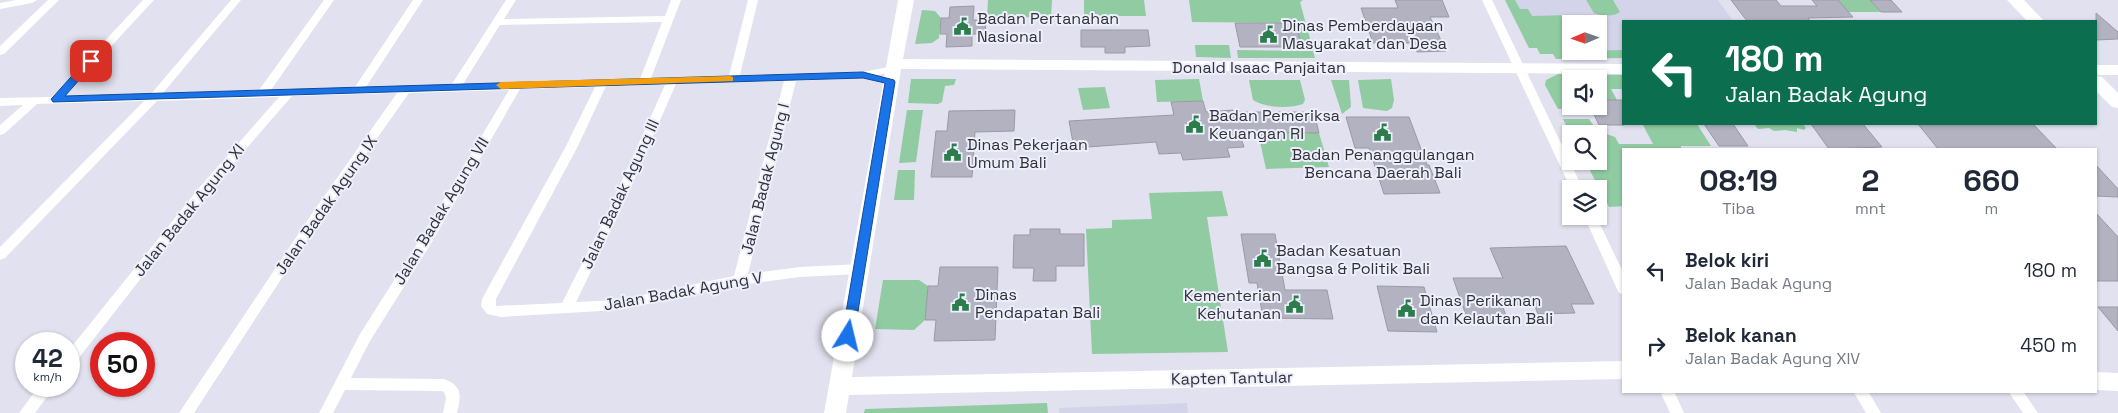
<!DOCTYPE html>
<html lang="id">
<head>
<meta charset="utf-8">
<style>
	body { margin:0; font-family:"Space Grotesk",sans-serif; background:#f2f2f3; color:#1f2937; height:100vh; display:flex; flex-direction:column; font-size:19px; white-space:nowrap }
	* { box-sizing:border-box; margin:0 }
	p { font-size:16px; color:#747a83 }
	.icon { flex:none; width:28px; height:28px; fill:none; stroke:currentColor; stroke-width:2; stroke-linecap:round; stroke-linejoin:round }
	.map { position:relative; flex:1; overflow:hidden }
	.panel { position:absolute; left:1622px; top:148px; width:475px; height:245px; display:flex; flex-direction:column; background:#fff; border-radius:0px; box-shadow:0 1px 4px #0004 }
	.panel>* { flex:none }
	.guide { position:absolute; left:1622px; top:20px; width:475px; height:105px; border-radius:0px; box-shadow:0 1px 4px #0004; background:#0b6e4f; color:#fff; overflow:hidden }
	.needle { width:32px; rotate:268deg }
	.fabs { position:absolute; left:1562px; top:15px; display:grid; gap:10px }
	.fabs a { display:grid; place-items:center; width:45px; height:45px; border-radius:0px; background:#fff; box-shadow:0 1px 4px #0004; font-size:25px }
	.speed { position:absolute; left:15px; top:332px; display:flex; gap:10px; font-size:25px; font-weight:700; text-align:center }
	.speed>* { display:grid; place-content:center; width:65px; height:65px; border-radius:50%; background:#fff; box-shadow:0 1px 4px #0004; line-height:1 }
	.speed small { font-size:12px; font-weight:400 }
	.speed .limit { border:8px solid #d22; background:#fff; color:#111 }
	.pin { position:absolute; display:grid; place-items:center; width:42px; height:42px; color:#fff; margin:-21px; border-radius:10px; box-shadow:0 2px 8px #0006 }
	.me { position:absolute; width:55px; margin:-28px; rotate:9deg; stroke-linejoin:round; filter:drop-shadow(0 0 4px #0008) }
	.turn { display:flex; align-items:center; gap:18px; height:105px; padding:0 20px; font-size:22px }
	.turn .icon { width:65px; height:65px; stroke-width:2.5 }
	.turn b { display:block; font-size:35px; line-height:42px }
	.eta { display:flex; justify-content:space-evenly; align-items:center; height:85px; text-align:center }
	.eta b { font-size:30px; font-weight:600; line-height:35px }
	ul { padding:0; list-style:none }
	li { display:flex; align-items:center; gap:15px; height:75px; padding:0 20px }
	li div { flex:1 }
	li b { display:block; font-size:19px }
	li em { font-style:normal }
	.map>svg:first-child { display:block }
	.built { fill:#d3d4e9; fill-rule:evenodd }
	.green { fill:#90cba2 }
	.building { fill:#b2b2c0; stroke:#9a9aa7 }
	.lines { fill:none; stroke-linecap:round; stroke-linejoin:round }
	.street { fill:#fff; fill-rule:evenodd }
	.secondary { fill:#fff; fill-rule:evenodd }
	.route { fill:#1a73e8; stroke:#114b97 }
	.slow { fill:#f59e0b }
	.labels { text-anchor:middle; dominant-baseline:central; stroke-width:4; stroke-linejoin:round; paint-order:stroke }
	.poi-label { font-size:16px; fill:#313136; stroke:#eeeffd; text-anchor:start }
	.street-label { font-size:16px; fill:#313136; stroke:#eeeffd }
</style>
</head>
<body>
<div class="map">
<svg width="2118" height="413" viewBox="0 0 2118 413">
	<rect width="100%" height="100%" fill="#e1e1ef"/>
	<path class="built" d="M1505,0H1718L1733,21H1624V58L1556,59L1553,54H1540L1537,48H1529ZM1571,24H1599V51H1571Z
		M1187,403L1188,413H1059V408Z"/>
	<path class="green" d="M988,0H1052L1051,17L987,18Z
		M1084,0H1144L1146,16H1084Z
		M1189,0H1303L1300,2L1312,46H1302L1296,23L1192,22Z
		M1505,0H1515L1520,9H1528L1532,16L1570,15L1575,24H1578H1571V51L1624,50V58L1556,59L1553,54H1540L1537,48H1529Z
		M1586,0H1613L1620,12C1613,17 1602,16 1594,13Z
		M1838,0H1870L1881,12H1848Z
		M922,10L935,11L941,18L939,38L932,43L915,44Z
		M1195,45H1229L1231,58L1196,57Z
		M1237,50L1313,51L1315,58H1238Z
		M1558,74L1624,75V89H1611L1617,100H1599V79H1571V106H1590L1591,108L1558,109L1545,85L1546,80Z
		M911,79H956L954,85L945,86L942,102L938,104L908,103Z
		M1199,79L1203,101L1157,102L1155,80Z
		M1391,79L1394,100L1392,108L1387,111L1363,108L1358,80Z
		M1249,80H1300L1305,100L1303,104C1289,109 1266,108 1253,100Z
		M1331,80H1349L1351,107L1342,114Z
		M1105,87L1110,108L1083,110L1078,88Z
		M907,110H923L916,162L899,163Z
		M1563,119H1589C1596,130 1603,133 1615,137L1619,144H1653L1643,125L1626,124H1697L1711,146H1681V149H1624V206L1609,207L1585,161H1599V134L1571,135Z
		M1754,124H1803L1806,128L1804,130L1797,128V132L1785,130L1774,131L1769,128L1758,129Z
		M1258,133H1319L1329,167L1266,169Z
		M898,170H915L914,200H894Z
		M1222,191L1228,216L1207,217L1228,352L1092,354L1086,229L1112,228V220L1152,219L1149,193Z
		M883,280H919L928,286L925,320L914,330L875,329Z
		M1047,403L1048,413H864L865,409Z"/>
	<path class="building" d="M1395,0H1442L1449,17H1430L1446,51L1417,52L1413,43H1373L1361,8H1398Z
		M1731,0H1776L1781,6H1817L1812,0H1838L1853,17L1808,18L1810,21H1747Z
		M1870,0H1891L1902,12H1881Z
		M974,6L973,20H986L985,34H972V46L946,47L947,34H940L941,18H949L950,7Z
		M2096,13L2118,32V39L2096,40Z
		M1235,23H1296L1302,47H1240Z
		M1081,30H1148L1150,46L1125,47V53H1105V47H1081Z
		M1599,100H1624V125H1599L1590,106H1599Z
		M1203,101L1206,112L1233,110V112H1314L1319,133L1239,132L1244,147L1227,148L1230,157L1183,160L1181,153L1159,154L1156,142L1074,148L1069,121L1174,115L1171,102Z
		M1015,110L1014,131L975,132L972,177H931L936,131H947L949,111Z
		M1346,117H1409L1427,165H1429L1440,193L1384,194L1369,148H1355Z
		M1704,124H1733L1748,146H1719Z
		M1811,124H1863L1882,147L1829,149Z
		M1918,124H2033L2057,149H1938Z
		M2096,165L2118,189V197L2096,196Z
		M2096,213L2118,237V281H2096Z
		M1030,229H1060V234H1084V266H1056V281H1033L1034,268H1013L1014,235H1030Z
		M1241,234H1275L1285,290H1327L1333,319L1263,318L1257,283H1249Z
		M1566,246L1594,304H1571L1575,313L1538,314L1534,304L1502,305L1508,321H1468L1453,278H1503L1490,248Z
		M940,267H998L995,340L934,341L936,320H925L928,286H938Z
		M1377,286L1424,287L1437,332L1388,331Z
		M2098,307H2118V331Z"/>
	<g class="lines">
		<path class="street" d="M16,0H37L32,3L0,9V3Z
			M48,0H59L4,54L0,55V46Z
			M143,0H154L65,96L151,94L231,0H241L163,93L259,90L324,0H334L271,90L355,87L413,0H423L366,87L452,84L506,0H516L504,19L665,16L671,0H681L651,78L729,76L748,0H758L740,75L863,72L893,66L898,69L897,71L863,78L796,81L748,274L800,267L859,264L864,266L866,269L864,272L859,274L800,277L740,285L618,310L501,317L487,314L481,306L482,299L566,146L595,87L520,89L432,242L370,341L351,378L444,379C463,386 461,396 457,413H443L446,398L444,392L442,391L345,390L333,413H319L360,334L422,236L509,90L409,93L321,218L194,413H179L313,212L397,93L292,96L207,194L74,364L69,366V350L199,188L279,97L157,101L5,258L0,260V247L144,101L37,104L4,134L0,135V125L23,105L0,106V98L52,97ZM662,22L640,79L463,84L500,25ZM784,81L734,276L618,300L576,302L619,214L676,84ZM644,85H665L607,214L562,303L496,306V299L578,146L606,86Z
			M1482,0H1492L1583,189H1571Z
			M1584,216H1596L1624,274V294L1619,293L1617,289Z
			M39,386H55L35,413H19Z
			M1660,391H1674L1684,413H1670Z
			M1853,391H1868L1881,413H1866Z
			M2008,391H2023L2038,413H2023Z"/>
		<path class="secondary" d="M898,0H914L903,59L1624,64V74L901,69L852,377L1624,361V379L849,395L846,413H824Z
			M2007,0H2024L2044,21H2027Z
			M2096,65H2118V75H2096Z
			M2096,76L2102,77L2118,93V108L2112,107L2096,91Z
			M2096,372L2118,373V391L2096,390Z"/>
	</g>
	<path class="route" d="M91,58L96,61L65,96L863,72L894,80L895,82L854,336L853,340H844L842,336L885,83L863,78L53,102L51,99L53,97L87,59Z"/>
	<path class="slow" d="M730,76L733,77V81L501,89L496,85L501,82Z"/>
	<defs>
		<symbol id="civic-bare" viewBox="-9 -9 18 18"><path d="M-.6-6.5H3V-4.5H.6V-3L4-1V1h2V6H-6V1h2V-1L-.6-3ZM-1.2 2.5V6h2.4V2.5Z" fill="#2c7c4c" stroke="#eeeffd" stroke-width="2.5" paint-order="stroke"/></symbol>
	</defs>
	<g fill-rule="evenodd">
		<use href="#civic-bare" x="950" y="14" width="25" height="25"/>
		<use href="#civic-bare" x="1256" y="22" width="25" height="25"/>
		<use href="#civic-bare" x="1182" y="112" width="25" height="25"/>
		<use href="#civic-bare" x="1370" y="120" width="25" height="25"/>
		<use href="#civic-bare" x="940" y="140" width="25" height="25"/>
		<use href="#civic-bare" x="1250" y="246" width="25" height="25"/>
		<use href="#civic-bare" x="948" y="290" width="25" height="25"/>
		<use href="#civic-bare" x="1282" y="292" width="25" height="25"/>
		<use href="#civic-bare" x="1394" y="296" width="25" height="25"/>
	</g>
	<g class="labels">
		<g class="poi-label">
			<text x="977" y="18">Badan Pertanahan<tspan x="977" dy="18">Nasional</tspan></text>
			<text x="1282" y="25">Dinas Pemberdayaan<tspan x="1282" dy="18">Masyarakat dan Desa</tspan></text>
			<text x="1209" y="115">Badan Pemeriksa<tspan x="1209" dy="18">Keuangan RI</tspan></text>
			<text x="967" y="144">Dinas Pekerjaan<tspan x="967" dy="18">Umum Bali</tspan></text>
			<text x="1383" y="154" text-anchor="middle">Badan Penanggulangan<tspan x="1383" dy="18">Bencana Daerah Bali</tspan></text>
			<text x="1276" y="250">Badan Kesatuan<tspan x="1276" dy="18">Bangsa &amp; Politik Bali</tspan></text>
			<text x="975" y="294">Dinas<tspan x="975" dy="18">Pendapatan Bali</tspan></text>
			<text x="1281" y="295" text-anchor="end">Kementerian<tspan x="1281" dy="18">Kehutanan</tspan></text>
			<text x="1420" y="300">Dinas Perikanan<tspan x="1420" dy="18">dan Kelautan Bali</tspan></text>
		</g>
		<g class="street-label">
			<text x="1259" y="67">Donald Isaac Panjaitan</text>
			<text transform="translate(765 179) rotate(-76)">Jalan Badak Agung I</text>
			<text transform="translate(620 194) rotate(-65)">Jalan Badak Agung III</text>
			<text transform="translate(326 205) rotate(-55)">Jalan Badak Agung IX</text>
			<text transform="translate(189 210) rotate(-51)">Jalan Badak Agung XI</text>
			<text transform="translate(441 211) rotate(-59)">Jalan Badak Agung VII</text>
			<text transform="translate(683 291) rotate(-10)">Jalan Badak Agung V</text>
			<text transform="translate(1232 378) rotate(-1)">Kapten Tantular</text>
		</g>
	</g>
</svg>
<div class="fabs">
<a><svg class="needle" viewBox="-14 -14 28 28"><path d="M0-13l5 13h-10z" fill="#e53935"/><path d="M0 13l5-13h-10z" fill="#747a83"/></svg></a>
<a><svg class="icon" aria-label="sound" viewBox="0 0 24 24"><path d="M4 9h4l5-4v14l-5-4H4zM17 9q2 3 0 6"/></svg></a>
<a><svg class="icon" aria-label="search" viewBox="0 0 24 24"><circle cx="10" cy="10" r="6"/><path d="M15 15l6 6"/></svg></a>
<a><svg class="icon" aria-label="layers" viewBox="0 0 24 24"><path d="M12 4l9 5-9 5-9-5zM3 14l9 5 9-5"/></svg></a>
</div>
<div class="speed"><div>42<small>km/h</small></div><div class="limit">50</div></div>
<div class="pin" style="left:91px;top:61px;background:#d93025"><svg class="icon" aria-label="arrive" viewBox="0 0 24 24"><path d="M6 21V4h12l-3 4 3 4H6"/></svg></div>
<svg class="me" style="left:848px;top:336px" viewBox="-20 -20 40 40"><circle r="19" fill="#fff"/><path d="M0-13L10 11 0 6-10 11z" fill="#1a73e8"/></svg>
<div class="guide">
<div class="turn"><svg class="icon" aria-label="left" viewBox="0 0 24 24"><path d="M17 20v-9H6M10 6l-5 5 5 5"/></svg><div><b>180 m</b>Jalan Badak Agung</div></div>
</div>
<section class="panel">
<div class="eta">
<div><b>08:19</b><p>Tiba</p></div>
<div><b>2</b><p>mnt</p></div>
<div><b>660</b><p>m</p></div>
</div>
<ul>
<li><svg class="icon" aria-label="left" viewBox="0 0 24 24"><path d="M17 20v-9H6M10 6l-5 5 5 5"/></svg><div><b>Belok kiri</b><p>Jalan Badak Agung</p></div><em>180 m</em></li>
<li><svg class="icon" aria-label="right" viewBox="0 0 24 24"><path d="M7 20v-9h11M14 6l5 5-5 5"/></svg><div><b>Belok kanan</b><p>Jalan Badak Agung XIV</p></div><em>450 m</em></li>
</ul>
</section>
</div>
</body>
</html>
